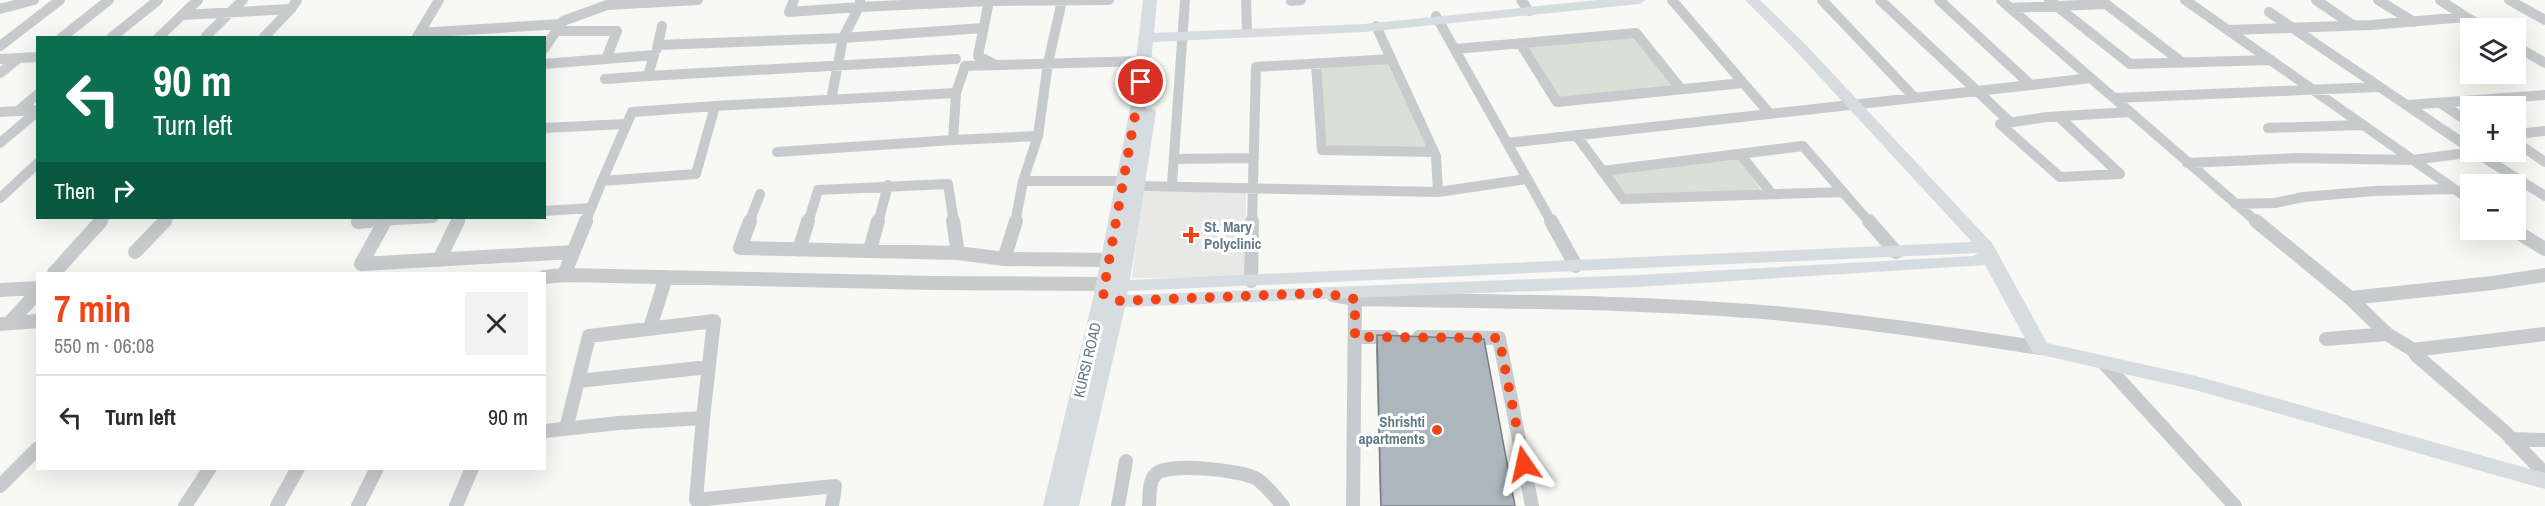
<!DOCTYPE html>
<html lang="en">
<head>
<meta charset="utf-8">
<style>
	body { margin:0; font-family:"Archivo Narrow",sans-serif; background:#f2f2f3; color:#2b2b33; height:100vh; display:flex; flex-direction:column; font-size:22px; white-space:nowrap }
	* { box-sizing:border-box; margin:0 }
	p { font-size:20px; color:#7c7c81 }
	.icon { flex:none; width:33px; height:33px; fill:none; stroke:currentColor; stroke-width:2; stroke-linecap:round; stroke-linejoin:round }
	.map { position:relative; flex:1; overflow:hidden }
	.drawer { position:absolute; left:36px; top:272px; width:510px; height:198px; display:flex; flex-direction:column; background:#fff; border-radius:0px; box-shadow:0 6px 24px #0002 }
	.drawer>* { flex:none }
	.top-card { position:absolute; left:36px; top:36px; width:510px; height:183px; border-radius:0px; box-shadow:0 6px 24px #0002; background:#0b6e4f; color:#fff; overflow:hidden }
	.fabs { position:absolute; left:2460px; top:18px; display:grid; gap:12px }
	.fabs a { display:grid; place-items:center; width:66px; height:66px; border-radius:0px; background:#fff; box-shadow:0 6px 24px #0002; font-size:30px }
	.pin { position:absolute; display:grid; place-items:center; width:51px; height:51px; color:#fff; margin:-26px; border:3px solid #fff; border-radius:50%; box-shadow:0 2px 6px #0007 }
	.me { position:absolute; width:66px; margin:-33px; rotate:349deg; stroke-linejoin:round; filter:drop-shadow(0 0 4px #0008) }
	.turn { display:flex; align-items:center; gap:21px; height:126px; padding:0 18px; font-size:27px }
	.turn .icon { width:78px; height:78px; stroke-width:2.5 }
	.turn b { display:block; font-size:42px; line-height:51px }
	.then { display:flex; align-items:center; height:57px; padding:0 18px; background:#0003; gap:12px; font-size:22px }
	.round { display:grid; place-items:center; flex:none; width:63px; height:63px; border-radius:0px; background:#f2f2f3 }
	.headline { display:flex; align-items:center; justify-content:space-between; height:102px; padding:0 18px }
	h1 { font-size:36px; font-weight:700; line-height:45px; color:#f54316 }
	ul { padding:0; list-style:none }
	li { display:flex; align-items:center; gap:18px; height:84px; padding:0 18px; border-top:2px solid #e1e1e2 }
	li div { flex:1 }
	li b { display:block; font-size:22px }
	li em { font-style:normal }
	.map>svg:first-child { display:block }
	.built { fill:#e8e9e7 }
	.green { fill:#d9e0d5 }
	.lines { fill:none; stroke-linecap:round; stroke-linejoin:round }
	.street-far1 { stroke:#c7cbce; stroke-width:10 }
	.street { stroke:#c7cbce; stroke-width:14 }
	.secondary { fill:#d6dce0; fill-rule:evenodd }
	.wall { fill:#949da2 }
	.building { fill:#acb6bc; stroke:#787f84; stroke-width:1.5 }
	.route { stroke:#f54316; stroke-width:10; stroke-dasharray:0 18 }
	.poi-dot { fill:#f54316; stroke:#fff; stroke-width:2 }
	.labels { text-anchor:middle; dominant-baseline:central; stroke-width:6; stroke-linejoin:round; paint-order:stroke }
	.poi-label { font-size:15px; font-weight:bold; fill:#637988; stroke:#fff; text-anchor:start }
	.street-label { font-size:15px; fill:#637988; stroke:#fff }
</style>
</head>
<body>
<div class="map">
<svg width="2545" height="506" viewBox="0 0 2545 506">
	<rect width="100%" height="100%" fill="#f8f8f4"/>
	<path class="built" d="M1246,191L1245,277L1132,278L1142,192Z"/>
	<path class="green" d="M1634,36L1673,87L1561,99L1526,46Z
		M1387,62L1427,148L1327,147L1320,67Z
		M1738,158L1763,192L1627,196L1609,174Z"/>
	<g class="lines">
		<path class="street-far1" d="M198,0L182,15L291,9L297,0
			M794,0L789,12L859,7L860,1
			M1246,0L1247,30
			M1521,0L1529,11
			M1672,0L1770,114
			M1822,0L1914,97
			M1880,0L2009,121
			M2001,0L2130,112L2047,117L2000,124L2060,177L2120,174L2059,117
			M2049,0L2130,64L2271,60
			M2185,0L2470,200
			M2316,0L2354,26
			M2378,0L2414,22
			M2509,0L2545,20
			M989,1L978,56L994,64
			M1291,1L1301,0
			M2010,8L2106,4L2183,63
			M0,9L34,0
			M2269,12L2470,148
			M1436,16L1552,223
			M2466,17L2485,28
			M1376,26L1436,156L1438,192
			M2229,30L2371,25L2466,17L2440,0
			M556,31H617L606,59
			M419,33L561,24
			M206,36L243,0
			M417,37L439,0
			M61,38L109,0
			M111,38L158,0
			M158,38L182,15
			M263,38L291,9
			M1520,43L1557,102L1743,83
			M659,45L843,38L983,28
			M0,46L60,0
			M2516,46L2545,63
			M544,49L563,21L607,5L698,0
			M657,49L662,26
			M1455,49L1636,33L1681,89
			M0,59L38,57
			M544,64L654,55L648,76L956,59
			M1316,64L1322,150L1434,152
			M0,73L19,58
			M605,79L648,76
			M2031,85L2091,78
			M2114,98L2378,87
			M831,100L843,38L859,7L989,1L1109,0
			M2442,104L2470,123
			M2407,105L2545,95
			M715,106L696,174L602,181L632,112Z
			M715,106L956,93
			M18,111L38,94
			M0,112L38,110
			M2130,112L2258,223
			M544,128L625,124
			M2268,128L2362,125
			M2516,134L2545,131
			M1576,135L1623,199L1843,192
			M1038,136L1048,63L1062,1
			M2516,142L2545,162
			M0,143L38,111
			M1507,143L2031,85L1939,0
			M777,152L953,140
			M2475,152L2545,196
			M1740,154L1772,194
			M1174,159L1254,158
			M2187,163L2297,158L2412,160L2475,152
			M1602,171L1803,146L1870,223
			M1124,181H1023L1038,136L953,140L956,93L965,66L1143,61
			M1172,185L1185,0
			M1137,186L1438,192L1527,179
			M0,198L38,163
			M2235,204L2275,203L2303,197L2374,191L2454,189
			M544,211L591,208
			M358,222L433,218
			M100,223L104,218
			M163,223L168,218
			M384,223L386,220
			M458,223L460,218
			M585,223L602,181
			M749,223L760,194
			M808,223L818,190L948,184L954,223
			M878,223L888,185
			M1015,223L1023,181
			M1252,223L1256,67L1391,59"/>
		<path class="street" d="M385,221L361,264L573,252
			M750,221L740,248L958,253L1004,259L1109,260
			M953,221L958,253
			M1551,221L1576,266
			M1869,221L1896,252
			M2256,221L2350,298L2387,334L2413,350L2417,356L2505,432L2545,474
			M358,222L369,221
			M2514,230L2545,249
			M799,250L808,221
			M870,250L878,221
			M135,252L165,221
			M1004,259L1016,221
			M439,260L458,221
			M54,273L101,221
			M564,275L935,283L1105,284
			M544,277L564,275L586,221
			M1251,281L1252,221
			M0,290L38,288
			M1333,295L1355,299C1494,302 1635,301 1774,313C1863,321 1951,334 2040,348
			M2350,298L2493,283L2545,275
			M9,323L38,292
			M0,324L38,321
			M650,328L666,277
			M1355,337H1393
			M1419,337L1499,338L1532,506
			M2326,339L2387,334
			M2413,350L2545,334
			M2104,363L2235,506
			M578,381L709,367
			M566,429L589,336L714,321L703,418
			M544,431L619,423L703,418L696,500L835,486L832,506
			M2511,439L2545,440
			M0,486L38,448
			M185,506L210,468
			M277,506L298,468
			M358,506L377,468
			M456,506L472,468
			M1118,506L1126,461
			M1149,506C1150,497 1148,481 1156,474C1169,462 1241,470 1257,479C1267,486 1275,497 1283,506
			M1353,506L1355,299"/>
		<path class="secondary" d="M1143,0H1157L1154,33L1364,24L1598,0H1646L1639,4L1364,32L1153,42L1146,108L1154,109L1156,112L1130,280L1972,242L1795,50L1745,0H1760L1805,44L1992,243L2047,343L2196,376L2545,473V489L2195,390L2033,353L1985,265L1637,287L1125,307L1079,506H1043L1094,294L1131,103ZM1978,253L1974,256L1637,275L1127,295L1128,291Z"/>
	</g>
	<path class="wall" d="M1377,335L1515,506H1380L1376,349Z"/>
	<path class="building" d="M1377,335L1484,339L1515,506H1381Z"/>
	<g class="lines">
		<path class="route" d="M1141,82L1103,294L1116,301L1323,293L1355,299V337L1499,338L1524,464"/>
	</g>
	<g class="poi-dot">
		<path d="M1188 226h6v6h6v6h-6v6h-6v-6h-6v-6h6z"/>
		<circle cx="1437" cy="430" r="6"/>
	</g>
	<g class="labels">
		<g class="poi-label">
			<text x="1204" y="226">St. Mary<tspan x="1204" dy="17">Polyclinic</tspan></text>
			<text x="1425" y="421" text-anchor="end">Shrishti<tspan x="1425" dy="17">apartments</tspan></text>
		</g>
		<g class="street-label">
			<text transform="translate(1087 360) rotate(-77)">KURSI ROAD</text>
		</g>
	</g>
</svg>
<div class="fabs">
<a><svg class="icon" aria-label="layers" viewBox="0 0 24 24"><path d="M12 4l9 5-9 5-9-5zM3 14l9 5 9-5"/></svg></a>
<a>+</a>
<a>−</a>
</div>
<div class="pin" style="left:1141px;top:82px;background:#d93025"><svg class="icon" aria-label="arrive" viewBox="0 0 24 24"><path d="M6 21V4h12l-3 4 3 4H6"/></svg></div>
<svg class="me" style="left:1524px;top:464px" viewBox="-20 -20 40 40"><path d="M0-17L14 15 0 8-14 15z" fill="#f54316" stroke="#fff" stroke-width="4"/></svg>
<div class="top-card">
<div class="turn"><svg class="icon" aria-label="left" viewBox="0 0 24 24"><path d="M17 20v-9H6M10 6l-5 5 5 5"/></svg><div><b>90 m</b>Turn left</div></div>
<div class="then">Then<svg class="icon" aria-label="right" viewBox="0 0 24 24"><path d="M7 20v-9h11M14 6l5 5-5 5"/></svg></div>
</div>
<section class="drawer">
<div class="headline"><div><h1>7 min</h1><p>550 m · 06:08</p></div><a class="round"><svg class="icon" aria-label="close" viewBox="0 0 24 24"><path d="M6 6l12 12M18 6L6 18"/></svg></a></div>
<ul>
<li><svg class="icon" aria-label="left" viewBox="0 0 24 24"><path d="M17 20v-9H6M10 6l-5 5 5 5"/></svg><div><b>Turn left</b></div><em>90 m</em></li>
</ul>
</section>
</div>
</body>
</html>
